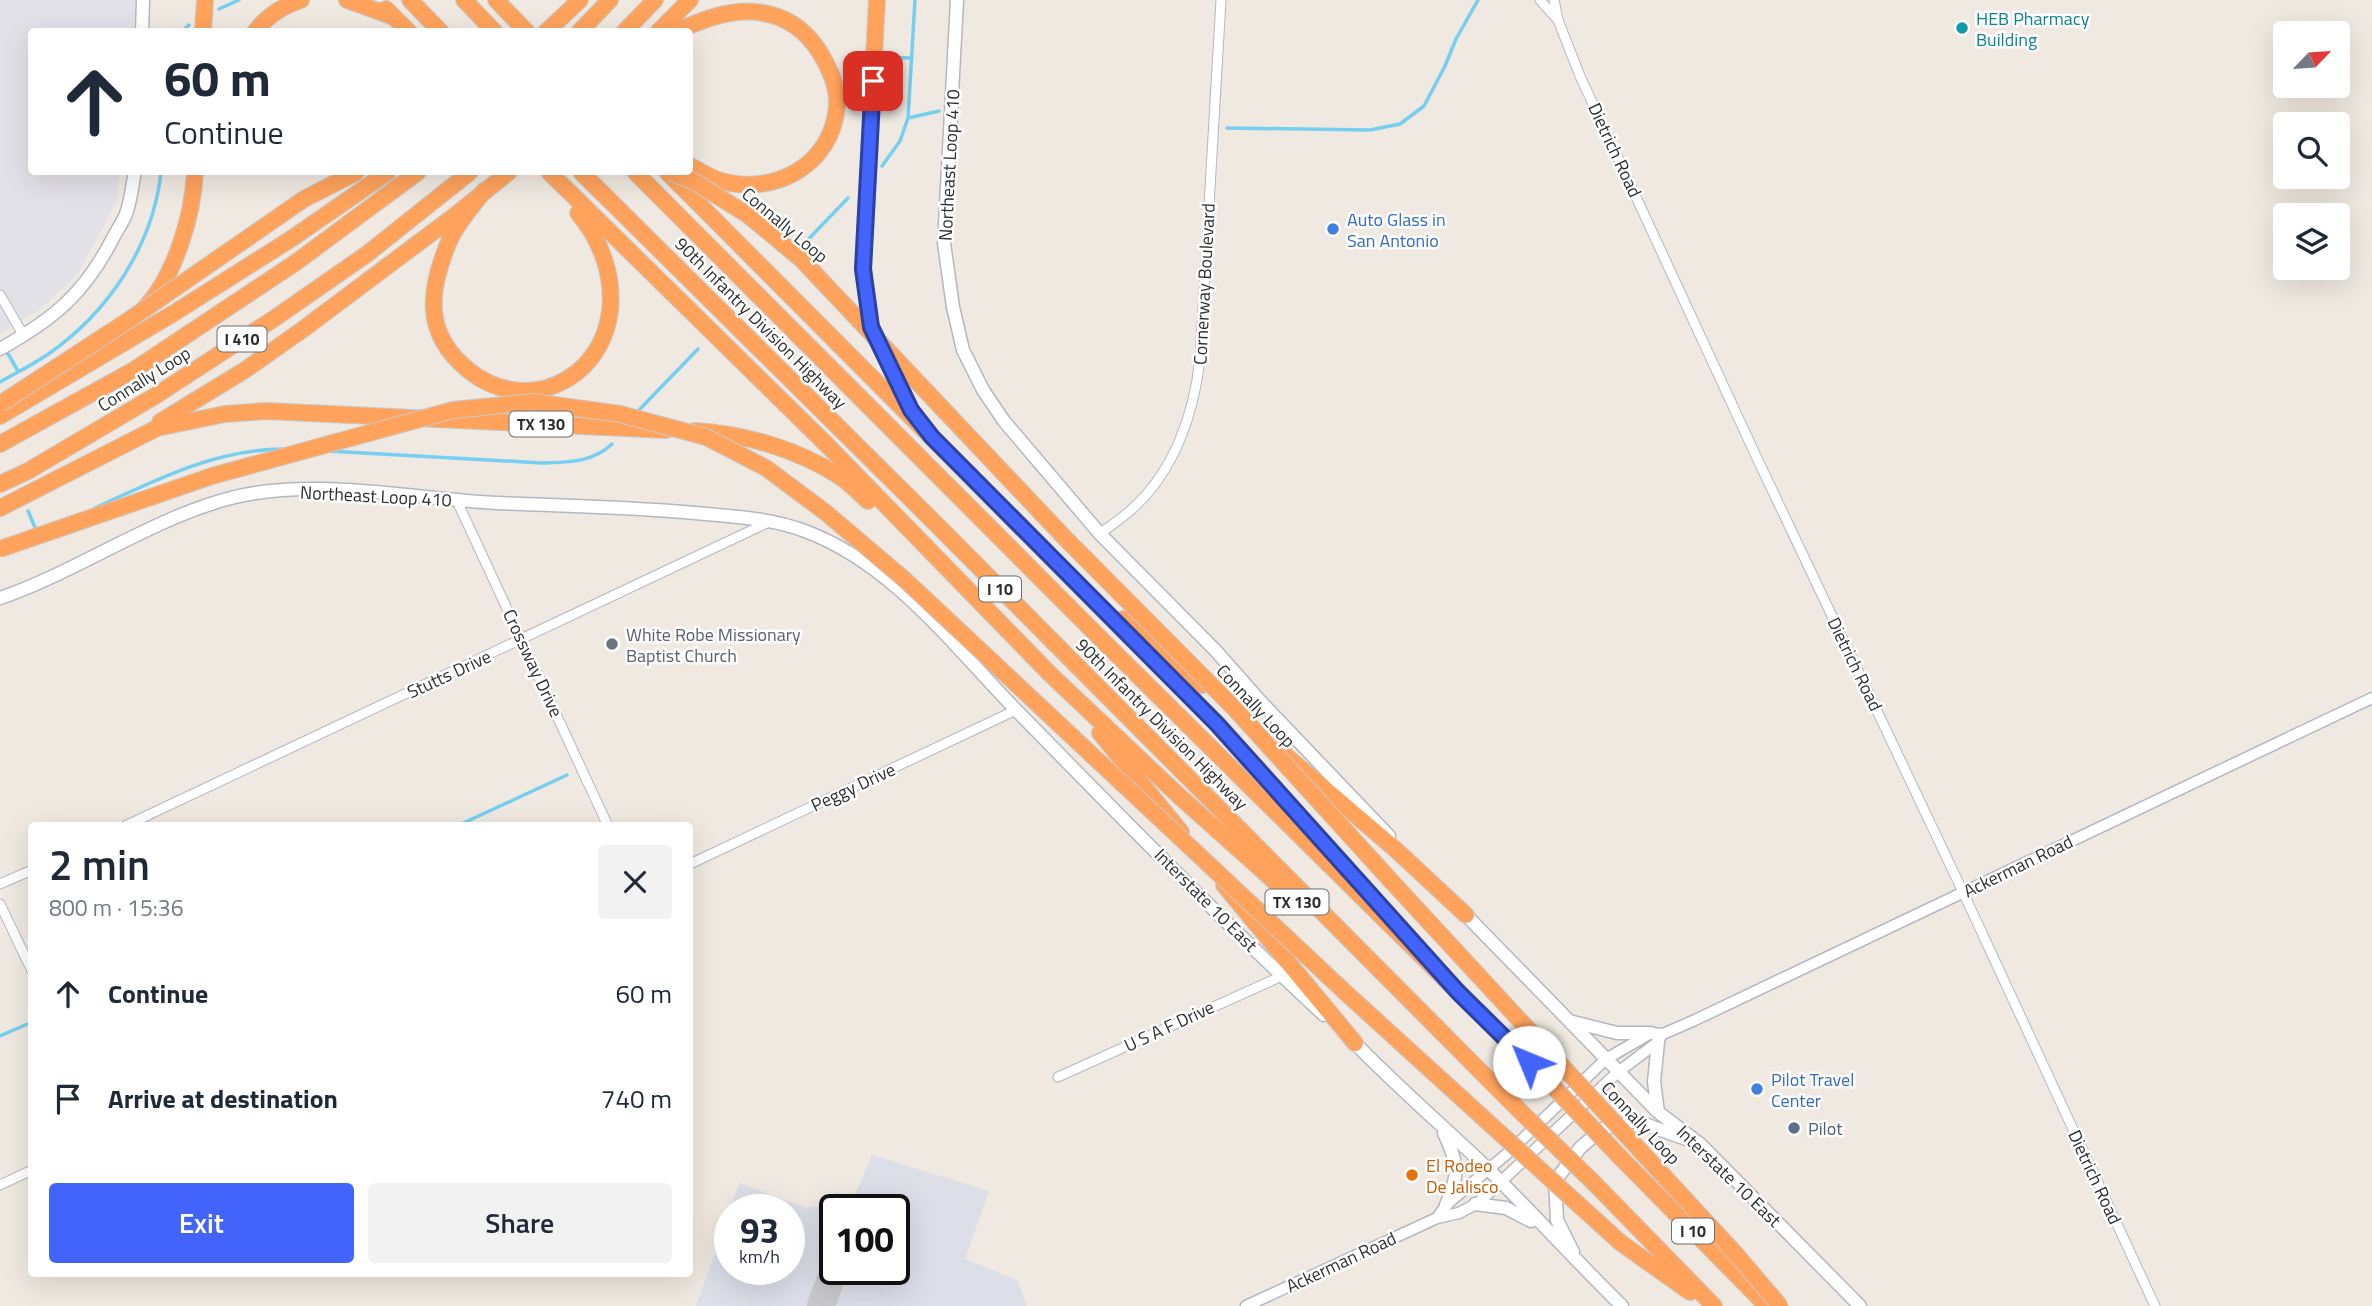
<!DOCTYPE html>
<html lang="en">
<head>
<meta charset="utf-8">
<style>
	body { margin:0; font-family:"Titillium Web",sans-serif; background:#f2f2f3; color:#1f2937; height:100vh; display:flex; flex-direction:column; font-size:26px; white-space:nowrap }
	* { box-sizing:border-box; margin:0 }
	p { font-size:23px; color:#747a83 }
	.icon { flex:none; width:38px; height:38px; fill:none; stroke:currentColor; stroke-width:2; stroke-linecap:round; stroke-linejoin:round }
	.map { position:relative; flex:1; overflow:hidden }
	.drawer { position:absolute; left:28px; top:822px; width:665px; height:455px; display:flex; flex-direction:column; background:#fff; border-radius:7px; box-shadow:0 7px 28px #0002 }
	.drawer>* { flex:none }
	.hud { position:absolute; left:28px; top:28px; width:665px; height:147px; border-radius:7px; box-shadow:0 7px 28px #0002; background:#fff; color:#1f2937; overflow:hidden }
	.needle { width:46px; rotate:65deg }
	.buttons { position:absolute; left:2273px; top:21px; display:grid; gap:14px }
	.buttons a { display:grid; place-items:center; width:77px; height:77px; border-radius:7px; background:#fff; box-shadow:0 7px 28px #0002; font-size:35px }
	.speed { position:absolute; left:714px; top:1194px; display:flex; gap:14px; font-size:35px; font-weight:700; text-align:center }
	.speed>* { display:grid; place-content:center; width:91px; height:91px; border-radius:50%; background:#fff; box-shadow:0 7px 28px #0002; line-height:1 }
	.speed small { font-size:18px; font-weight:400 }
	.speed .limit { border:4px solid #111; border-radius:10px; background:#fff; color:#111 }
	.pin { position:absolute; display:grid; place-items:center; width:60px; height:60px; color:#fff; margin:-30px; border-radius:14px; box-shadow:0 4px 10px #0006 }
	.me { position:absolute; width:77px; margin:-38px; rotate:315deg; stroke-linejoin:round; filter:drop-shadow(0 0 5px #0008) }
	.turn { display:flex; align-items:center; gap:24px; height:147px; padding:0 21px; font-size:32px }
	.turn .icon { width:91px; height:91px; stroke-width:2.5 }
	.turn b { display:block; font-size:49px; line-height:60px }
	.round { display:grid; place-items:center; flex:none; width:74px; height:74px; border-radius:7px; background:#f2f2f3 }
	.head { display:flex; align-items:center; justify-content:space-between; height:119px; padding:0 21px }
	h1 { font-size:42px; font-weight:600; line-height:52px }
	.primary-button { display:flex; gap:14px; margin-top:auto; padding:14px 21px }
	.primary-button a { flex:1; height:80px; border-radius:7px; background:#4264fb; color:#fff; font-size:28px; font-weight:600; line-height:80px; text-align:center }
	.primary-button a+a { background:#f2f2f3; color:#1f2937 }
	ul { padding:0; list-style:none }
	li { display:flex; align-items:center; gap:21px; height:105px; padding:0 21px }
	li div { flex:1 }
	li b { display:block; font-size:26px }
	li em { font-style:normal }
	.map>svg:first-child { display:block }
	.industrial { fill:#e3e1e8 }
	.airport { fill:#dcdee8; fill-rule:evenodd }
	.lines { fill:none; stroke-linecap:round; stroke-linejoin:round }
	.stream { stroke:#75cff0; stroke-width:3.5 }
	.taxiway { stroke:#c9c8cc; stroke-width:28 }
	.minor-casing { stroke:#b4b7c1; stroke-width:11 }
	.tertiary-casing { stroke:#b4b7c1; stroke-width:13 }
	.secondary-casing { stroke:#b4b7c1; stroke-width:15 }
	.motorway-casing { stroke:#c9c9c9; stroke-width:18 }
	.minor { stroke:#fff; stroke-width:9 }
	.tertiary { stroke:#fff; stroke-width:10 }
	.secondary { stroke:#fff; stroke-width:12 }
	.motorway { stroke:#ffa35c; stroke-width:16 }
	.motorway-bridge-casing { stroke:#c9c9c9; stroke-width:18; stroke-linecap:butt }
	.motorway-bridge { stroke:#ffa35c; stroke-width:16 }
	.route-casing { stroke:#2b41a3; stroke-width:18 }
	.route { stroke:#4264fb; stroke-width:12 }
	.culture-dot { fill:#0f9aa8; stroke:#fff; stroke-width:2.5 }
	.shop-dot { fill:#3f7fe0; stroke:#fff; stroke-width:2.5 }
	.worship-dot { fill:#6b7280; stroke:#fff; stroke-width:2.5 }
	.service-dot { fill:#5c6f8a; stroke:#fff; stroke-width:2.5 }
	.food-dot { fill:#e8710a; stroke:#fff; stroke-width:2.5 }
	.labels { text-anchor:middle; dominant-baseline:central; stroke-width:5; stroke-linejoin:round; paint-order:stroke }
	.shield { fill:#fff; stroke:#6d6d6d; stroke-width:2 }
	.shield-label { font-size:16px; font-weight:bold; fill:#2e2e2e }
	.culture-label { font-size:18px; fill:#0d838f; stroke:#fff; text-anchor:start }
	.street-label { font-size:18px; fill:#2e2e2e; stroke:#fff }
	.shop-label { font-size:18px; fill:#366cbe; stroke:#fff; text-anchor:start }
	.worship-label { font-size:18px; fill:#5b616d; stroke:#fff; text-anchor:start }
	.service-label { font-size:18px; fill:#4e5e75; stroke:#fff; text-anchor:start }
	.food-label { font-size:18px; fill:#c56008; stroke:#fff; text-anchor:start }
</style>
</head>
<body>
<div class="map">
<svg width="2372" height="1306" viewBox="0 0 2372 1306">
	<rect width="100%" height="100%" fill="#efe9e1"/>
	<path class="industrial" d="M0,0H134L135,11L133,31L32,32V172H120L116,203L77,275L39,310L0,334Z"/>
	<path class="airport" d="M872,1155L989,1191L965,1259L1017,1280L1027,1306H696L730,1211V1269H789V1209H730L739,1183L806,1208L827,1204L836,1192L853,1200ZM835,1209H894V1269H835Z"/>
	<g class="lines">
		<path class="stream" d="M219,9L239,0
			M181,32L189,25
			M880,57L912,58
			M908,118L939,111
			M1227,128L1370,130L1400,124L1424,106L1445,66L1456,39L1478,0
			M882,166L900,141L908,118L915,0
			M798,250L848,198
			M7,352L18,371
			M0,382C16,373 32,365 47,355C108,313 153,246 161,172
			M640,409L698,349
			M328,451L542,463C567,462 592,463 612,444
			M95,508C156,480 214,450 282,449
			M28,511L37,532
			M457,826L567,775
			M0,1036L32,1022"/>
		<path class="taxiway" d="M821,1306L835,1267"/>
		<defs>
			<path id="minor" d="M1540,0L1558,20
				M1554,0L1558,20L1580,76L1756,456L1963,892L2155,1306
				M0,295L24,336
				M457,501L608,826
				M1100,534C1110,526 1121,519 1131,510C1174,472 1194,414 1200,359L1221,0
				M125,826L769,522
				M690,864L1016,710
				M0,884L32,870
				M0,904L32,971
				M1058,1077L1282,976
				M0,1185L32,1170"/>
			<path id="tertiary" d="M1437,1218L1446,1205L1509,1152L1606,1059L1651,1033L1663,1034L1695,1020L2372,698
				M1246,1306L1437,1218L1459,1213L1478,1203L1618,1072L1658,1042L1660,1038"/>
			<path id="secondary" d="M957,0L944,243L953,307L963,350L983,390L1004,421L1100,534L1216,651L1261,702L1389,836
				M142,32L143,0
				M0,349C54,319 85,293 113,238C117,230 123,222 126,214C131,201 132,185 135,172
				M0,598C76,572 150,520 227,499C309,476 413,499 497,503C567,506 637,507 706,514C740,517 773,519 805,531C893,564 952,644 1016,710C1117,813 1218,917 1324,1015
				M1460,909L1658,1112L1700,1144L1860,1306
				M1569,1021L1617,1033H1651
				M1351,1039C1394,1084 1442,1125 1487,1168C1533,1213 1576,1261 1622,1306
				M1658,1042L1654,1082L1658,1112
				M1444,1133C1458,1163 1460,1174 1446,1205
				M1475,1204L1506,1208L1531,1221
				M1573,1252L1557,1220L1555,1181L1580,1148L1602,1129L1636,1121L1689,1140"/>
			<path id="motorway" d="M347,0L394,17
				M410,0L441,32
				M464,0L495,32
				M496,0L527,32
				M877,0L863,269L871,327L911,410
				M386,9L409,32
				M203,32L205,0
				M255,32C267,16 282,6 301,0
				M546,32L580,0
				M579,32L610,0
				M624,32L655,0
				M658,32L690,0
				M675,32C702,20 733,7 763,13C787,17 806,31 819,51C829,67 838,87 837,106C832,166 773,197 718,180C709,177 699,170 690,166
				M549,172L828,446L1051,675L1178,795L1292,897
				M581,172L929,517L1517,1108
				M635,172L1108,646L1547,1080
				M667,172L1217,724L1337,858
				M484,191C471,208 453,228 446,249C439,267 432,291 434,311C436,335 449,354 467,369C523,416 601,383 610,311C614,276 601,240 578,213
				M145,308C175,276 193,215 195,172
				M0,416L174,313L291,239L388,172
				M160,422L245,370L302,330L453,217L509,172
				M695,431C745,434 797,449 839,476C850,483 859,493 868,501
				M0,444L134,370L295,263L418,172
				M0,484L28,471L155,396L275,318L367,254L470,172
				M0,508L157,428L225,414L266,411L666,430
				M1123,619L1142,632L1202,685
				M1100,733L1181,832
				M1278,749L1395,849L1466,915
				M1224,885L1355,1043
				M1619,1156L1767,1306
				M1594,1183L1714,1306
				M1579,1205L1621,1243L1690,1292"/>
		</defs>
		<use href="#minor" class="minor-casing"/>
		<use href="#tertiary" class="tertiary-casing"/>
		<use href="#secondary" class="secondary-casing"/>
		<use href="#motorway" class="motorway-casing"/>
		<use href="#minor" class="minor"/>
		<use href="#tertiary" class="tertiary"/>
		<use href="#secondary" class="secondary"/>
		<use href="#motorway" class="motorway"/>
		<defs>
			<path id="motorway-bridge" d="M670,172L693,181L748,215L801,259L1065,538L1235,709L1393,883L1734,1252L1780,1306
				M0,404L129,320L304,199L357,172
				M0,549L212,476L453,410L533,402L620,414L706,437L766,468L825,512L904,579L1346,993L1579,1205
				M1547,1080L1619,1156
				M1517,1108L1594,1183"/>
		</defs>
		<use href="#motorway-bridge" class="motorway-bridge-casing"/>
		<use href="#motorway-bridge" class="motorway-bridge"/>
	</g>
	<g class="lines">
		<defs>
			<path id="route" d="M873,81L863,269L871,327L911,410L932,437L1217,724L1458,992L1529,1062"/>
		</defs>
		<use href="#route" class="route-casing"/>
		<use href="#route" class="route"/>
	</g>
	<circle class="culture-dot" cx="1962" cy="28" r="7"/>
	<g class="shop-dot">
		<circle cx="1333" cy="229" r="7"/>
		<circle cx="1757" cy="1089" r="7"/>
	</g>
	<circle class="worship-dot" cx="612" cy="644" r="7"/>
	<circle class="service-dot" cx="1794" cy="1128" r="7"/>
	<circle class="food-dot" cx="1412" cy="1175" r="7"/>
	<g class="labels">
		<g class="shield">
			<rect x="217.5" y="326.5" width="49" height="25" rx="5"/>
			<rect x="509.5" y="411.5" width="63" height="25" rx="5"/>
			<rect x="979" y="576.5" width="42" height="25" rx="5"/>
			<rect x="1265.5" y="889.5" width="63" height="25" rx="5"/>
			<rect x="1672" y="1218.5" width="42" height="25" rx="5"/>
		</g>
		<g class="shield-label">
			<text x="242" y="339">I 410</text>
			<text x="541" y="424">TX 130</text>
			<text x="1000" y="589">I 10</text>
			<text x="1297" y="902">TX 130</text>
			<text x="1693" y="1231">I 10</text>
		</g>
		<g class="culture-label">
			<text x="1976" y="18">HEB Pharmacy<tspan x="1976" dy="21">Building</tspan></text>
		</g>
		<g class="street-label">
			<text transform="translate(1615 150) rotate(65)">Dietrich Road</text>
			<text transform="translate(949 165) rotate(-87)">Northeast Loop 410</text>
			<text transform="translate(785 225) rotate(40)">Connally Loop</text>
			<text transform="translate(1204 284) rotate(-87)">Cornerway Boulevard</text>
			<text transform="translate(761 323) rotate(45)">90th Infantry Division Highway</text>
			<text transform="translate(144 379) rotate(-32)">Connally Loop</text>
			<text transform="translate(376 496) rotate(3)">Northeast Loop 410</text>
			<text transform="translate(533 663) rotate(65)">Crossway Drive</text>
			<text transform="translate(1855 664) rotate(64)">Dietrich Road</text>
			<text transform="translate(449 674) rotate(-25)">Stutts Drive</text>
			<text transform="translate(1256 706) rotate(47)">Connally Loop</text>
			<text transform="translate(1162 724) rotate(45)">90th Infantry Division Highway</text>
			<text transform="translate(853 787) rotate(-25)">Peggy Drive</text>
			<text transform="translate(2018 866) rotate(-26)">Ackerman Road</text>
			<text transform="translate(1206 900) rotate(45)">Interstate 10 East</text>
			<text transform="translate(1169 1026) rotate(-25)">U S A F Drive</text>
			<text transform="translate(1641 1123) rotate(47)">Connally Loop</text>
			<text transform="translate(1729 1176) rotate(44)">Interstate 10 East</text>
			<text transform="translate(2095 1177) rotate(65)">Dietrich Road</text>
			<text transform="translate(1341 1262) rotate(-25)">Ackerman Road</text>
		</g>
		<g class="shop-label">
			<text x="1347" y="219">Auto Glass in<tspan x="1347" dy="21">San Antonio</tspan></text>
			<text x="1771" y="1079">Pilot Travel<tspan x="1771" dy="21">Center</tspan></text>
		</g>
		<g class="worship-label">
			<text x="626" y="634">White Robe Missionary<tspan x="626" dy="21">Baptist Church</tspan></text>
		</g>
		<g class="service-label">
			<text x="1808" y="1128">Pilot</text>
		</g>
		<g class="food-label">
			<text x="1426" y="1165">El Rodeo<tspan x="1426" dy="21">De Jalisco</tspan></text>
		</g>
	</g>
</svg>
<div class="buttons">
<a><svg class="needle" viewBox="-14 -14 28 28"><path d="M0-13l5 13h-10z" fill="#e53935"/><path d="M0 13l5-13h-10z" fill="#747a83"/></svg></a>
<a><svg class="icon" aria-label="search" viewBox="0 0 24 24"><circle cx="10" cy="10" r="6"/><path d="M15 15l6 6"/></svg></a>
<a><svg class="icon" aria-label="layers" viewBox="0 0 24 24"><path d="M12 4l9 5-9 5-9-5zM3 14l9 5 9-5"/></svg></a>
</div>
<div class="speed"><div>93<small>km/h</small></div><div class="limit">100</div></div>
<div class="pin" style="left:873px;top:81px;background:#d93025"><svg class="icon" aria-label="arrive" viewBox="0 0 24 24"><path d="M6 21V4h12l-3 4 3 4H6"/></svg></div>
<svg class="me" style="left:1529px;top:1062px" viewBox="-20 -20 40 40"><circle r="19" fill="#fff"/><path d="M0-13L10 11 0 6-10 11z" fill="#4264fb"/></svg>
<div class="hud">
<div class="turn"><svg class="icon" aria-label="ahead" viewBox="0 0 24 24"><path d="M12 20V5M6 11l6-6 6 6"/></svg><div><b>60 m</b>Continue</div></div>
</div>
<section class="drawer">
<div class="head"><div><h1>2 min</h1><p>800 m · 15:36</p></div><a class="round"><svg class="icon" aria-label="close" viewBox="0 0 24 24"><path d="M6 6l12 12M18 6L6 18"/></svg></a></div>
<ul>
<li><svg class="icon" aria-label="ahead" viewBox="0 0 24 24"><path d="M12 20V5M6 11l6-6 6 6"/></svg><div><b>Continue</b></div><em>60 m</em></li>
<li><svg class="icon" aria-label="arrive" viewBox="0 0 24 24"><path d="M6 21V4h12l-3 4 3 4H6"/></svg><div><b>Arrive at destination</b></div><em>740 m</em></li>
</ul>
<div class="primary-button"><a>Exit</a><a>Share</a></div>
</section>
</div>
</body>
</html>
